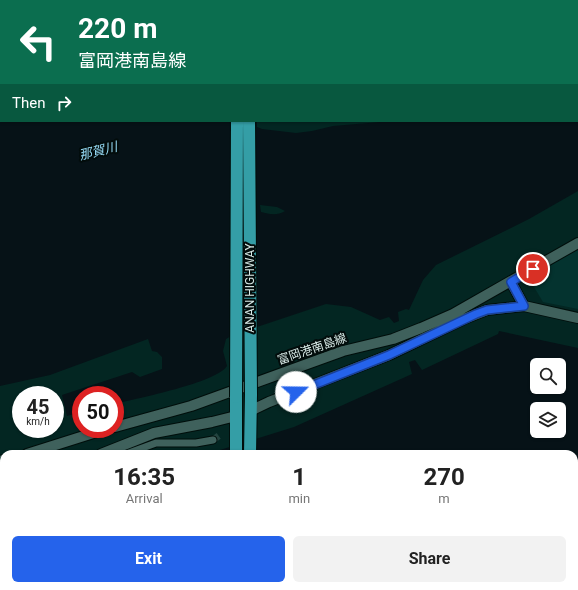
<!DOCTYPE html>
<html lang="en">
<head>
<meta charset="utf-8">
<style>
	body { margin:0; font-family:Roboto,"Noto Sans JP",sans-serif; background:#f2f2f2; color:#222; height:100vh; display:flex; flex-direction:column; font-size:15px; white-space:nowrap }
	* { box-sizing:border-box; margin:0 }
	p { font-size:13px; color:#767676 }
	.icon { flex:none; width:22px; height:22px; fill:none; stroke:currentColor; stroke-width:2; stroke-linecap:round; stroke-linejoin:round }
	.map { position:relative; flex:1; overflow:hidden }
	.sheet { position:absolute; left:0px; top:450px; width:578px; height:140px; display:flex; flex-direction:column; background:#fff; border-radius:12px 12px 0 0; box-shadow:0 1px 3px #0004 }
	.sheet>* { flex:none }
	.hud { position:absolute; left:0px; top:0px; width:578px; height:122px; box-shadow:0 1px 3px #0004; background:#0b6e4f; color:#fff; overflow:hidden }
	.controls { position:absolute; left:530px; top:358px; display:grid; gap:8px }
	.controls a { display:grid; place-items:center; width:36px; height:36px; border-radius:6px; background:#fff; box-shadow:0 1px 3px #0004; font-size:20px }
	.speed { position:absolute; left:12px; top:386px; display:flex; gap:8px; font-size:20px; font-weight:700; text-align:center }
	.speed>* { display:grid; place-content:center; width:52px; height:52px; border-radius:50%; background:#fff; box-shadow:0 1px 3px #0004; line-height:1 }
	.speed small { font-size:10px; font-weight:400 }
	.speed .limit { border:6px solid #d22; background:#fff; color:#111 }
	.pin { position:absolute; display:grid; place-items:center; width:34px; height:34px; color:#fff; margin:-17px; border:2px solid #fff; border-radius:50%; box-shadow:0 1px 4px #0007 }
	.me { position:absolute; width:44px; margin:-22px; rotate:68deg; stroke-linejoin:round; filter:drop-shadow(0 0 3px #0008) }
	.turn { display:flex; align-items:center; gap:14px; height:84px; padding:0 12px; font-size:18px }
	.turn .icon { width:52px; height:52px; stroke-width:2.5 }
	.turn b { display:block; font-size:28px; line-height:34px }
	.then { display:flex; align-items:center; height:38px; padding:0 12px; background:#0003; gap:8px; font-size:15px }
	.eta { display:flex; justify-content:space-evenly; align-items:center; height:68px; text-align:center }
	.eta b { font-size:24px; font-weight:700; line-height:28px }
	.primary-button { display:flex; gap:8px; margin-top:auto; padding:8px 12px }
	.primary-button a { flex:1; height:46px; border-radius:6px; background:#2563eb; color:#fff; font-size:16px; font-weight:700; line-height:46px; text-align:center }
	.primary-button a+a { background:#f2f2f2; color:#222 }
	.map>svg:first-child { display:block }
	.built { fill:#04332f }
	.water { fill:#061217; fill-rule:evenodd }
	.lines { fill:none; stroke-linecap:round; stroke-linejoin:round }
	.river { stroke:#061217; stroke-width:13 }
	.minor-tunnel { stroke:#23433f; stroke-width:7; stroke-dasharray:7 3.5; stroke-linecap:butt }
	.minor-casing { stroke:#000e0b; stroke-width:9 }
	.secondary-casing { stroke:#000e0b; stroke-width:12 }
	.trunk-casing { stroke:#000e0b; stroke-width:14 }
	.minor { stroke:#3f615c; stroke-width:7 }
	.secondary { stroke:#3f615c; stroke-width:10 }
	.trunk { stroke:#349ea6; stroke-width:12 }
	.trunk-bridge-casing { stroke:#000e0b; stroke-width:14; stroke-linecap:butt }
	.trunk-bridge { stroke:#349ea6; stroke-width:12 }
	.route-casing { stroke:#184099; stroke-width:10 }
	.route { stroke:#2563eb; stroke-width:7 }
	.labels { text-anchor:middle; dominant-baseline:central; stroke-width:4; stroke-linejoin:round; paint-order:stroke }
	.street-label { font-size:12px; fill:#d7e9e6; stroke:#020c0b }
	.water-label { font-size:13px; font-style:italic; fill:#98def9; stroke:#020c0b }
</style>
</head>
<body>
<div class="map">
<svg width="578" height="590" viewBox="0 0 578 590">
	<rect width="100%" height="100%" fill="#032622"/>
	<path class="built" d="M578,248V309L543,302L528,277Z"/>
	<path class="water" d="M0,0H300L1,1V121H257V127L262,129L296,133L312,131L333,126L392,121H577V1H484L578,0V191L529,219L436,265L423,280L409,310L406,309L398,312L399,321L394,323L389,317L380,320L351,307L326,304L233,335L226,339L223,351L227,366C216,383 138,398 115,404V395H81V412L67,416L62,395L132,372L140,377L162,369V357L157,352L152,351L148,339L50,375L0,386ZM260,205L277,207L285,211C277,216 269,214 261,212Z
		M499,331L578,348V548L574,547V454H207L294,427L412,374L409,362L415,360L422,370L498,334ZM537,365H559V387H537ZM537,409H559V431H537Z
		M4,527V586H297L282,590H0V530Z"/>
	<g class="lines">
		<path class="river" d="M426,1L427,0"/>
		<path class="minor-tunnel" d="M213,440L220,435"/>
		<defs>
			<path id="minor" d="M126,454L156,443H196L213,440
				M0,508L4,507
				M0,516L4,513
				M574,577L578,578
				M436,586L439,590
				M410,590L419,586"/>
			<path id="secondary" d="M511,282L524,306
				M250,411L269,402L389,355L464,319L487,310L524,306L578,318
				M115,427L191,406L343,351L393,339L421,328L453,314L578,243
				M27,454L106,429
				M101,454L154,433L212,422L236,416
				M0,461L4,460
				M0,481L4,486"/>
			<path id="trunk" d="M237,1V0
				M249,1V0
				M236,454V397
				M250,454L251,394
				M236,586V590
				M248,590V586"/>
		</defs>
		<use href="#minor" class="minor-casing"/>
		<use href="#secondary" class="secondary-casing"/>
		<use href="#trunk" class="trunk-casing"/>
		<use href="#minor" class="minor"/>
		<use href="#secondary" class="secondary"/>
		<use href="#trunk" class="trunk"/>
		<defs>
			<path id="trunk-bridge" d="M249,121L251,394
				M236,397L237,121"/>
		</defs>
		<use href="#trunk-bridge" class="trunk-bridge-casing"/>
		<use href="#trunk-bridge" class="trunk-bridge"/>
	</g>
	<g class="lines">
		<defs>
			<path id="route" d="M296,392L389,355L476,314L487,310L524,306L511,282L533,269"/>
		</defs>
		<use href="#route" class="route-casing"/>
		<use href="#route" class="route"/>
	</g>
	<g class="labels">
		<g class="street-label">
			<text transform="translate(250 288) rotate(-90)">ANAN HIGHWAY</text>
			<text transform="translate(312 349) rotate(-19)">富岡港南島線</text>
		</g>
		<g class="water-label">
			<text transform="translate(98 151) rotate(-14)">那賀川</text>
		</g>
	</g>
</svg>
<div class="controls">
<a><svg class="icon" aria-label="search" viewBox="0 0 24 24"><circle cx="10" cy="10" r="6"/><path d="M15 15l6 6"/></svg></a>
<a><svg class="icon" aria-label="layers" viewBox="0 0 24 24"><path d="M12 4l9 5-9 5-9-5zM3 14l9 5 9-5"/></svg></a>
</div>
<div class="speed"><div>45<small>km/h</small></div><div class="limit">50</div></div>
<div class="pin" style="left:533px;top:269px;background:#d93025"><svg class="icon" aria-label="arrive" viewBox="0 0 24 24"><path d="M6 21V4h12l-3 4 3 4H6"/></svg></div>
<svg class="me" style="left:296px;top:392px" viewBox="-20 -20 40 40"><circle r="19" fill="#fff"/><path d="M0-13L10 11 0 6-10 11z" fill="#2563eb"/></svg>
<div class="hud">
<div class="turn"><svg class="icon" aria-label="left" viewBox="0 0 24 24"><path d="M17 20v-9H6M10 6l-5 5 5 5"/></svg><div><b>220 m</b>富岡港南島線</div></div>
<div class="then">Then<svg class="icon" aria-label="right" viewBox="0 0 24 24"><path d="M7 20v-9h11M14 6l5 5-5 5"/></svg></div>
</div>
<section class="sheet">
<div class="eta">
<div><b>16:35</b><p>Arrival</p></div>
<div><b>1</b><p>min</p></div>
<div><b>270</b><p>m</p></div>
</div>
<div class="primary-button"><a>Exit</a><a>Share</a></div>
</section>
</div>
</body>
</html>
